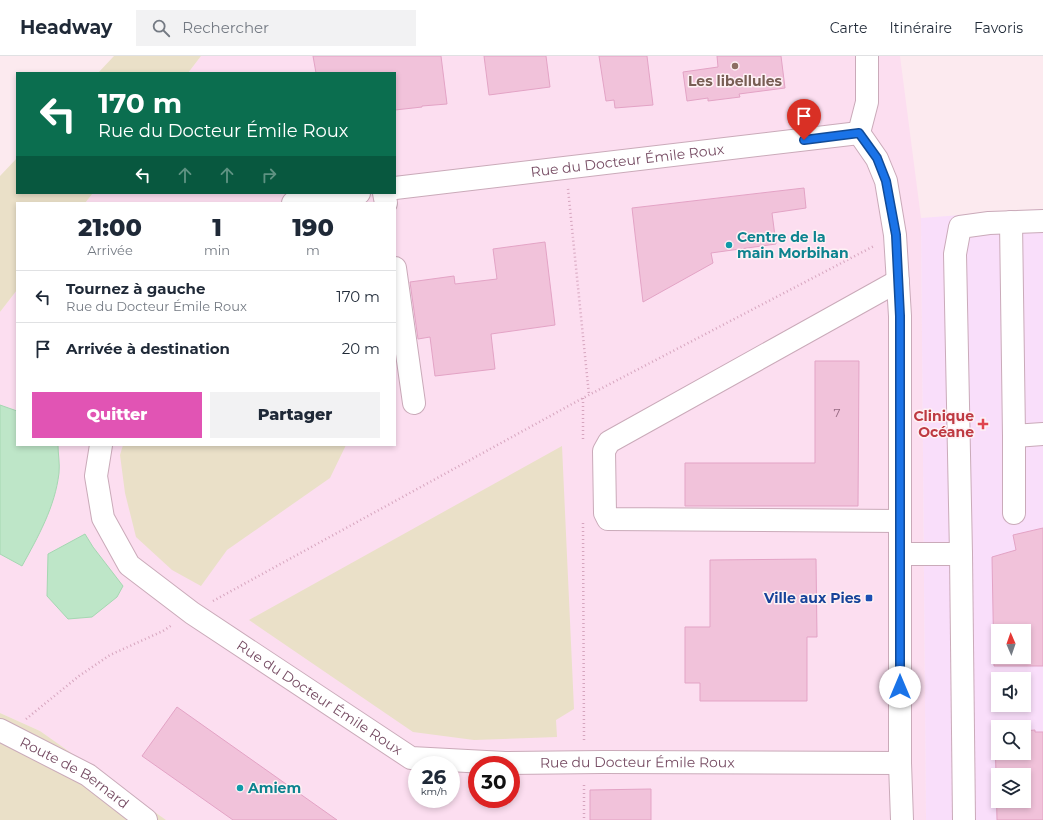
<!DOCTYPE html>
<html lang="fr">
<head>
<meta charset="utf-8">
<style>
	body { margin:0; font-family:Montserrat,sans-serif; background:#f2f2f3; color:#1f2937; height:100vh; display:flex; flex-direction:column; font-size:15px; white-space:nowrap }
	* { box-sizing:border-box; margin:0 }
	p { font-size:13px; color:#747a83 }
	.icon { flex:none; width:22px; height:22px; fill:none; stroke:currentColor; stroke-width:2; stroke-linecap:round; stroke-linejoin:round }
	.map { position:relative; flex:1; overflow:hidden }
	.drawer { position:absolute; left:16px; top:146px; width:380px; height:244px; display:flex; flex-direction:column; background:#fff; border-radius:0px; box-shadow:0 2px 6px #0003 }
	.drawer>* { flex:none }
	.top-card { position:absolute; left:16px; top:16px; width:380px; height:122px; border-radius:0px; box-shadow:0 2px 6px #0003; background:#0b6e4f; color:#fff; overflow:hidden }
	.needle { width:26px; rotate:358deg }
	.controls { position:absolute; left:991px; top:568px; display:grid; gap:8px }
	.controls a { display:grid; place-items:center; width:40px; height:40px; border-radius:0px; background:#fff; box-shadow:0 2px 6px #0003; font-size:20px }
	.speed { position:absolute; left:408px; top:700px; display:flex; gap:8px; font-size:20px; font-weight:700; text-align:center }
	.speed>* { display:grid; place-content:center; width:52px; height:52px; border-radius:50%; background:#fff; box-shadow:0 2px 6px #0003; line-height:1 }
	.speed small { font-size:10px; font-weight:400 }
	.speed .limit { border:6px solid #d22; background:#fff; color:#111 }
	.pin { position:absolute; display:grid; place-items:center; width:34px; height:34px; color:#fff; margin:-41px -17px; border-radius:50% 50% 50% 0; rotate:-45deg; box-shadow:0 0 4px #0007 }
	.pin .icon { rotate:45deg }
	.me { position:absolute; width:44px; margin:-22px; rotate:0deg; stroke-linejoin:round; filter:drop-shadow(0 0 3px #0008) }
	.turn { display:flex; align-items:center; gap:14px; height:84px; padding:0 16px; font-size:18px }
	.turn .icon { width:52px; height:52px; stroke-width:2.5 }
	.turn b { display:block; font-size:28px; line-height:34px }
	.lanes { display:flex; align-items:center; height:38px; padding:0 16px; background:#0003; justify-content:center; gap:20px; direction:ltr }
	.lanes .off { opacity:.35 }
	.eta { display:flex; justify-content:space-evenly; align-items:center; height:68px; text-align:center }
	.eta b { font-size:24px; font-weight:800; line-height:28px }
	.cta { display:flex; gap:8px; margin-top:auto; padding:8px 16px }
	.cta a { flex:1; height:46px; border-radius:0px; background:#e154b4; color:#fff; font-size:16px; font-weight:800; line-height:46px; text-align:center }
	.cta a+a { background:#f2f2f3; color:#1f2937 }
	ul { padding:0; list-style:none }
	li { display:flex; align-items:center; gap:12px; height:52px; padding:0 16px; border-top:1px solid #e0e1e3 }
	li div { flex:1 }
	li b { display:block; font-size:15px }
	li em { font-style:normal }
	header { display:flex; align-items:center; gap:24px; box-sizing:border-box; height:56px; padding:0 20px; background:#fff; border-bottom:1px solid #e0e1e3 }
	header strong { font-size:19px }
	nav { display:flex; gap:22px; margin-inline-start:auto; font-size:14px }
	.search { width:280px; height:36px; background:#f2f2f3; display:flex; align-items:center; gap:10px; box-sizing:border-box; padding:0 14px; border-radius:0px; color:#747a83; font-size:15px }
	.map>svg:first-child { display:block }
	.commercial { fill:#fcdef0; fill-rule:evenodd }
	.medical { fill:#f9defa; fill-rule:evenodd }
	.green { fill:#eae0c8 }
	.water { fill:#bee6c8; stroke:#a5d7b2 }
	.building { fill:#f1c2da; stroke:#e3a3c5; fill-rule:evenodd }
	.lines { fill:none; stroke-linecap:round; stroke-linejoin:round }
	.minor-casing { stroke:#caaab9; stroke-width:24 }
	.path { stroke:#d6a5be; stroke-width:2.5; stroke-dasharray:1 3; stroke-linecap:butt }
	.minor { stroke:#fff; stroke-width:22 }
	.route-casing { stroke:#114b97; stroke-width:10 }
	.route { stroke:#1a73e8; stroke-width:7 }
	.education-dot { fill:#8d6e63; stroke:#fef1f5; stroke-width:1.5 }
	.culture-dot { fill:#0f9aa8; stroke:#fef1f5; stroke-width:1.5 }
	.health-dot { fill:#e0444e; stroke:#fef1f5; stroke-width:1.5 }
	.transit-dot { fill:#1a4fb4; stroke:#fef1f5; stroke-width:1.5 }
	.labels { text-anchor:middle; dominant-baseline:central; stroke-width:3; stroke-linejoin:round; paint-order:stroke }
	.number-label { font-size:12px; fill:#966a82 }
	.education-label { font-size:14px; font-weight:bold; fill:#785e54; stroke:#fef1f5 }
	.street-label { font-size:14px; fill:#774d64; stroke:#fef1f5 }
	.culture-label { font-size:14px; font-weight:bold; fill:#0d838f; stroke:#fef1f5; text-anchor:start }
	.health-label { font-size:14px; font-weight:bold; fill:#be3a42; stroke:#fef1f5; text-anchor:end }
	.transit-label { font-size:14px; font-weight:bold; fill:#164399; stroke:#fef1f5; text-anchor:end }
</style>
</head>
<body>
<header>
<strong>Headway</strong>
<div class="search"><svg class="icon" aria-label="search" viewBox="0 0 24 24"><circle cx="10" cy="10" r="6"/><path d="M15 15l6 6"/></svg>Rechercher</div>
<nav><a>Carte</a><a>Itinéraire</a><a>Favoris</a></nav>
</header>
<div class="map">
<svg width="1043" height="764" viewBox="0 0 1043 764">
	<rect width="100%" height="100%" fill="#fceaef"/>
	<path class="commercial" d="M201,0H900L921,162L926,764H166L40,675L0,657V256L17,234V389H395V147H85L93,137H395V17H188ZM417,709H451V743H417ZM477,709H511V743H477Z"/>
	<path class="medical" d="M1043,153V764H926L921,162ZM998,575H1024V601H998ZM998,623H1024V649H998ZM998,671H1024V697H998ZM998,719H1024V745H998Z"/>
	<path class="green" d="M114,0H201L188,17H98Z
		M17,102V137H93L85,147H17V234L0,256V120Z
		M123,389H346L330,422L227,494L201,530L172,514L136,481L125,437L120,399Z
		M562,390L574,653L556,664L557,681L474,684L413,676L249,564Z
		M0,657L40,675L166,764H0Z"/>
	<path class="water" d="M0,349L17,355V389H58C58,398 60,408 59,417C55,451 38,481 22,510L0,498Z
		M85,478L93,491L123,530L117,541L92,561L68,563L47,540L48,498Z"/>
	<path class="building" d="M313,0H441L447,48L422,50V51L395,54V17H316Z
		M484,0H546L550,31L489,39Z
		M599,0H647L653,49L615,52L614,44L606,45Z
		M717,0H781L785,32L739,38L740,41L708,45V42L687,45L683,16L718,11Z
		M804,132L806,152L772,157L776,188L711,197L713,207L643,246L632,152Z
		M545,186L555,269L491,278L495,313L435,320L430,281L418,283L410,226L454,220L455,228L497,223L493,193Z
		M815,305H859L858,450H685V407H815Z
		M1043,472V610H994L992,501L1016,494L1013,479ZM998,575H1024V601H998Z
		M816,503L817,581H807V645H700V627H685V571H710V504Z
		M177,651L337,764H233L142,700Z
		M1035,674V676H1043V764H997L995,675H998V697H1024V675ZM998,719H1024V745H998Z
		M651,733V764H590V734Z"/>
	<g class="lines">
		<defs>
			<g id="minor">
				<path d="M859,77L877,103L886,125L895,179L900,260V707L902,764"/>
				<path d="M859,77L867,46V0"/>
				<path id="s1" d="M395,132L859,77"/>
				<path d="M384,137L386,147"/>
				<path d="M293,147L359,137"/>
				<path d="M1011,166L1014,380L1043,378"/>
				<path d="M395,212L414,347"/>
				<path d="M898,225L609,386L604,395L605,457L608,463L900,465"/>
				<path d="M1014,380V457"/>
				<path id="s2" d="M101,389L96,420L103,462L129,509L192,557L411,702L505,707L603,706L900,707"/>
				<path d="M900,498H961L955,198L960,171L989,167L1043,165"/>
				<path d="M961,498L964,764"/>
				<path id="s3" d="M0,674L88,719L146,764"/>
			</g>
		</defs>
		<use href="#minor" class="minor-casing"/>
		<path class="path" d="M568,133L589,339
			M583,342V384
			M583,467L584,684
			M213,545L583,342L874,190
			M26,663L79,620L110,599L163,575L172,569
			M584,729V764"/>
		<use href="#minor" class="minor"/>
	</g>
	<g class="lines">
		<defs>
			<path id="route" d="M804,84L859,77L877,102L886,125L896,179L900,260V631"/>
		</defs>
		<use href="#route" class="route-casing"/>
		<use href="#route" class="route"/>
	</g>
	<circle class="education-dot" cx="735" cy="10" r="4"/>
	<g class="culture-dot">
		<circle cx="729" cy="189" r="4"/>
		<circle cx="240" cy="732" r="4"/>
	</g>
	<path class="health-dot" d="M981 362h4v4h4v4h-4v4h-4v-4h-4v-4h4z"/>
	<rect class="transit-dot" x="865" y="538" width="8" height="8" rx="2"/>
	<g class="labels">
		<g class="number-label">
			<text x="837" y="356">7</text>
		</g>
		<g class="education-label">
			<text x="735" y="25">Les libellules</text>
		</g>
		<g class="street-label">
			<text stroke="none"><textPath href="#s1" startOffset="234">Rue du Docteur Émile Roux</textPath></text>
			<text stroke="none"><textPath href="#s2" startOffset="360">Rue du Docteur Émile Roux</textPath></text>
			<text stroke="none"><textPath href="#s2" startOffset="696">Rue du Docteur Émile Roux</textPath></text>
			<text stroke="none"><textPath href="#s3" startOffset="86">Route de Bernard</textPath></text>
		</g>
		<g class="culture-label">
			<text x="737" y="181">Centre de la<tspan x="737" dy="16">main Morbihan</tspan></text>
			<text x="248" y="732">Amiem</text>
		</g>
		<g class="health-label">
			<text x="974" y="360">Clinique<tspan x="974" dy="16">Océane</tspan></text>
		</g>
		<g class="transit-label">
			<text x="861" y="542">Ville aux Pies</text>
		</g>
	</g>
</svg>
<div class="controls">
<a><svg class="needle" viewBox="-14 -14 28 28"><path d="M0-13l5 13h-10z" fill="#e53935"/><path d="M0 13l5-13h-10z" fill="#747a83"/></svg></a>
<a><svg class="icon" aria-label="sound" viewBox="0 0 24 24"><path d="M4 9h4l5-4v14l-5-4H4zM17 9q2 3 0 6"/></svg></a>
<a><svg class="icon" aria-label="search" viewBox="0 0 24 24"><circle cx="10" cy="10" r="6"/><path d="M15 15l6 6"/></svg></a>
<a><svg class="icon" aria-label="layers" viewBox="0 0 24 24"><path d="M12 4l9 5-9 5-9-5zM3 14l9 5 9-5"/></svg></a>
</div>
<div class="speed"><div>26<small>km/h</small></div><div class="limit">30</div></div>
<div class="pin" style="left:804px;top:84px;background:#d93025"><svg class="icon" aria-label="arrive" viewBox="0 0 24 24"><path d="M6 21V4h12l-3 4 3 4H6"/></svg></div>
<svg class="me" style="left:900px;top:631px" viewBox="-20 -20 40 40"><circle r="19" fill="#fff"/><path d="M0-13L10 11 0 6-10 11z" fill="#1a73e8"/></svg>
<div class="top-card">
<div class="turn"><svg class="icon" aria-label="left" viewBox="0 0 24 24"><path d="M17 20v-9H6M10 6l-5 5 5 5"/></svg><div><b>170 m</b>Rue du Docteur Émile Roux</div></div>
<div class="lanes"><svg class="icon" aria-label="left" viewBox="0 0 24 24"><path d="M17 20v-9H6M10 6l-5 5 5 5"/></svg><svg class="icon off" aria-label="ahead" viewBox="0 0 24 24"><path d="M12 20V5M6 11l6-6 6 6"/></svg><svg class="icon off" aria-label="ahead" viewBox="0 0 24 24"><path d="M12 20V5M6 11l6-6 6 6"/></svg><svg class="icon off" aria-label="right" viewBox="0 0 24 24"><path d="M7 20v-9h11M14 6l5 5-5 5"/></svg></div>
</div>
<section class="drawer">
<div class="eta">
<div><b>21:00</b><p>Arrivée</p></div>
<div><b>1</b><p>min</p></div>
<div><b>190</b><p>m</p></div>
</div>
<ul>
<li><svg class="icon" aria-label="left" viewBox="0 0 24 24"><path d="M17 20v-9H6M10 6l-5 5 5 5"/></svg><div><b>Tournez à gauche</b><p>Rue du Docteur Émile Roux</p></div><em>170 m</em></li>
<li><svg class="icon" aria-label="arrive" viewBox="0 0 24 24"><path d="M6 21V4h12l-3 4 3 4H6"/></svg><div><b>Arrivée à destination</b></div><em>20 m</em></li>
</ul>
<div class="cta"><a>Quitter</a><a>Partager</a></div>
</section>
</div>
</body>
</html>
